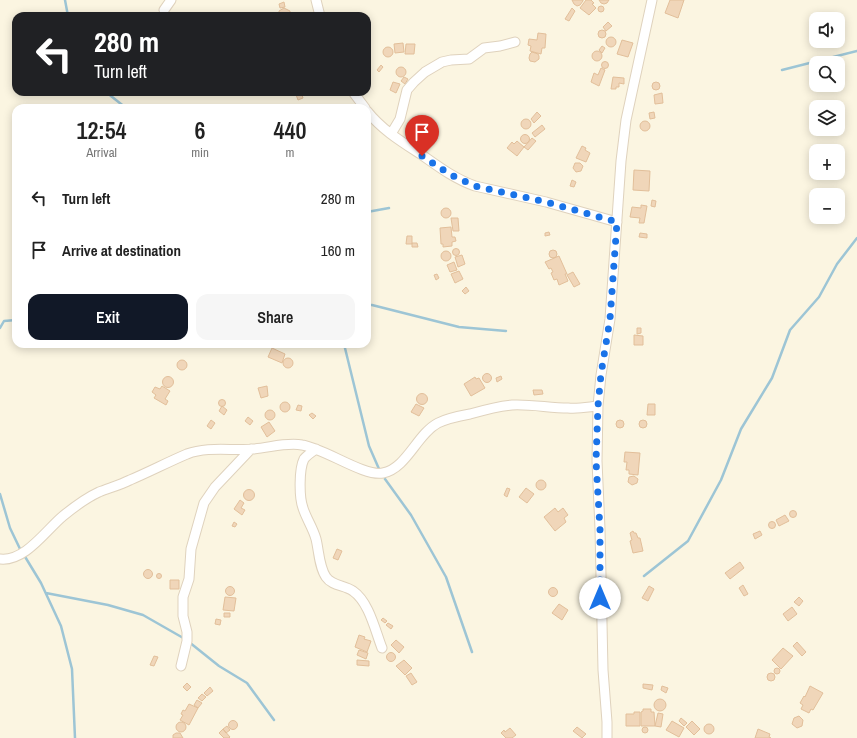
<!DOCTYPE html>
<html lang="en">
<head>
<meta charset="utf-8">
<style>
	body { margin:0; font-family:"Archivo Narrow",sans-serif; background:#f6f6f6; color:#222; height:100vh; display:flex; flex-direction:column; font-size:15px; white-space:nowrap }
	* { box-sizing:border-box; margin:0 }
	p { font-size:13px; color:#767676 }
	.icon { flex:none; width:22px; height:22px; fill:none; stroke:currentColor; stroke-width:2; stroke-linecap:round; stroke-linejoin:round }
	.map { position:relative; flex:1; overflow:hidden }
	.side { position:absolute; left:12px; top:104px; width:359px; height:244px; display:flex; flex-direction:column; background:#fff; border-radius:12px; box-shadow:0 2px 10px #0003 }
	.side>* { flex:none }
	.hud { position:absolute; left:12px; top:12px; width:359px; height:84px; border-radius:12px; box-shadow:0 2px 10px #0003; background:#202124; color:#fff; overflow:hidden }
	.fabs { position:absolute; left:809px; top:12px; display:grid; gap:8px }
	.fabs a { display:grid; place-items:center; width:36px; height:36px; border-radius:8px; background:#fff; box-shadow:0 2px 10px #0003; font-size:20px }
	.pin { position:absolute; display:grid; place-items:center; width:34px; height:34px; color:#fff; margin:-41px -17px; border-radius:50% 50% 50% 0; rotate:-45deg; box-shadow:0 0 4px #0007 }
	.pin .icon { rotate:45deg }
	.me { position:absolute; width:44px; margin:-22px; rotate:0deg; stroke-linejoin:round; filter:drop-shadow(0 0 3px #0008) }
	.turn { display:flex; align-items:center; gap:14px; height:84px; padding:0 16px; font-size:18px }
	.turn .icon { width:52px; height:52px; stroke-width:2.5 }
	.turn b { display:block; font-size:28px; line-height:34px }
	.eta { display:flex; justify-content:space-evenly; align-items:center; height:68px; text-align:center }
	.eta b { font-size:24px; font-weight:600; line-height:28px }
	.button { display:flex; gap:8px; margin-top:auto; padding:8px 16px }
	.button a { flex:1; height:46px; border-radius:12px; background:#111827; color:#fff; font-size:16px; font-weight:600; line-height:46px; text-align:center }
	.button a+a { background:#f6f6f6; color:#222 }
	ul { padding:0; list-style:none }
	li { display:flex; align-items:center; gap:12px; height:52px; padding:0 16px }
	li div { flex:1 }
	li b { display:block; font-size:15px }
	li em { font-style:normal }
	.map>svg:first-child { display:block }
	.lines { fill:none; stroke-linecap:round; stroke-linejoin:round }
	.stream { stroke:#9dc5d5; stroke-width:2.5 }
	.building { fill:#f0d6b9; stroke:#e2bf9a }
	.minor-casing { stroke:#dfd2bd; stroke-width:11 }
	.minor { stroke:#fff; stroke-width:9 }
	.route { stroke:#1a73e8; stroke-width:7; stroke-dasharray:0 12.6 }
</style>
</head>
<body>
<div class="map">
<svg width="857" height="738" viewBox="0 0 857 738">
	<rect width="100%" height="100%" fill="#fbf5e1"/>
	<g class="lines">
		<path class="stream" d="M65,0L68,16
			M782,70L857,51
			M106,92L126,108
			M367,212L389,208
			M367,305H372L459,327L506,331
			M0,328L4,321L16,320
			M344,344L369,446L379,469
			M385,479L411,515L446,577L472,652
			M0,494L10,528L21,551
			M24,555L41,583L61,626L72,669L75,738
			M644,576L688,541L721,480L741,429L772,378L790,330L819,297L837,264L857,238
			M46,593L108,605L143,615L185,639
			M189,642L219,666L247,683L274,720"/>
	</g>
	<path class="building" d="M572,0H583V1L580,5L577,6L574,4Z
		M586,0H591L594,3L592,4L596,8L589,15L580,8Z
		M599,0H609L607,3L604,4L601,3Z
		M670,0H684L678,18L665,13Z
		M284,2L285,7L280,8L279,4Z
		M598 9a3 3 0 1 1 6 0a3 3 0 1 1-6 0Z
		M284,8L290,11V16H279V11Z
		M572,8L575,11L569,21L565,19Z
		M608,22L612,26L606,31L603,27Z
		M598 34a4 4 0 1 1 8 0a4 4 0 1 1-8 0Z
		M538,33L546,34L545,48H542L541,54L530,51L531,46L528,45L529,39L537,40Z
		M606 42a5 5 0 1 1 10 0a5 5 0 1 1-10 0Z
		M622,40L633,43L628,57L617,54Z
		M403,43L404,52L395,53L394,44Z
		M406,44H415L414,54H405Z
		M602,46L605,48L602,53L599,50Z
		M383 52a5 5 0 1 1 10 0a5 5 0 1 1-10 0Z
		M592 56a5 5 0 1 1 10 0a5 5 0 1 1-10 0Z
		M532,52L538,54L539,56V59L535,62L530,61L529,58L530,54Z
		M601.5 65a3.5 3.5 0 1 1 7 0a3.5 3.5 0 1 1-7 0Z
		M381,65L383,67L379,72L377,70Z
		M396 72a5 5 0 1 1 10 0a5 5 0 1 1-10 0Z
		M601,68L605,70L599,86L591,82L594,73L598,75Z
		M404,77L408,79L405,84L401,81Z
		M613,77L624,78V84L619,83V87H616V89H611Z
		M652 86a4 4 0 1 1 8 0a4 4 0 1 1-8 0Z
		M393,82L400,84L396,93L390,90Z
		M295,92H301L303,98L298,100Z
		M662,93L663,103L655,104L654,95Z
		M537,112L541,116L534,123L531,119Z
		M654,112L655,118L650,119L649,113Z
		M521 124a5 5 0 1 1 10 0a5 5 0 1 1-10 0Z
		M640 126a5 5 0 1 1 10 0a5 5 0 1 1-10 0Z
		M542,125L545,129L535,137L532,133Z
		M520.5 139a4.5 4.5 0 1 1 9 0a4.5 4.5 0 1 1-9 0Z
		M532,138L536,141L528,150L524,147Z
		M517,141L524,147L517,156L507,148L512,142L514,144Z
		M582,146L586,148L585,150L590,153L586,162L576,158Z
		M575,163H580L583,166L581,171L576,172L573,168Z
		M634,170L650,171L649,191L633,190Z
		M572,180L576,182L574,187L570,186Z
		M652,200L656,201L655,207L651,206Z
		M641,205L647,206L644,223H639L640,218L630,217L632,207L641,208Z
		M441 213a5 5 0 1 1 10 0a5 5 0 1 1-10 0Z
		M451,218H458L459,231H453Z
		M451,227L452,237H455L456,241L452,242V246L443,247V244H441L440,228Z
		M549,232L550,235L545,236V233Z
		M640,233L647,234V238L639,237Z
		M407,236H412V244H406Z
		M412,243H417L418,247H412Z
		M452.5 252a3.5 3.5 0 1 1 7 0a3.5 3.5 0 1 1-7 0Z
		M549 254a4 4 0 1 1 8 0a4 4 0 1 1-8 0Z
		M441 256a5 5 0 1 1 10 0a5 5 0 1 1-10 0Z
		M462,255L465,264L458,267L455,257Z
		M559,256L567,274H565L568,281L559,285L557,279L554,280L551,273L553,272L551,268L549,269L545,262Z
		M454,262L457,270L450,272L447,265Z
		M459,271L463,279L455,283L451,274Z
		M573,272L580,284L574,287L567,275Z
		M437,274L439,278L436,280L434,275Z
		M466,287L469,291L465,294L462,291Z
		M637,328H641V333L637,334Z
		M634,335L643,336V345H634Z
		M272,348L285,354L282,363L268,357Z
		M283 363a5 5 0 1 1 10 0a5 5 0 1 1-10 0Z
		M177 365a5 5 0 1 1 10 0a5 5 0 1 1-10 0Z
		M482.5 378a4.5 4.5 0 1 1 9 0a4.5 4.5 0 1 1-9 0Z
		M501,376L502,379L497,382L496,378Z
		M162.5 382a5.5 5.5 0 1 1 11 0a5.5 5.5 0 1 1-11 0Z
		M475,377L476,379L479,378L485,388L471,396L464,384Z
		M162,386L170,391L165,399L168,401L166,405L154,398L156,395L152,392L155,387L160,389Z
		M267,386L268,396L261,398L258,388Z
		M533,390H542L543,394L534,395Z
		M416.5 399a5.5 5.5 0 1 1 11 0a5.5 5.5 0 1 1-11 0Z
		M218.5 403a3.5 3.5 0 1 1 7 0a3.5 3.5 0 1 1-7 0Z
		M280 407a5 5 0 1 1 10 0a5 5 0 1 1-10 0Z
		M416,404L424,408L419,416L411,412Z
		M648,404H655V415H647Z
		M298,405L302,406L301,411L296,410Z
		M222,406L227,410L224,415L219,411Z
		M265 415a5 5 0 1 1 10 0a5 5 0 1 1-10 0Z
		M312,413L316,416L313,419L309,415Z
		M248,417L253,421L250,425L245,421Z
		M639 424a4 4 0 1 1 8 0a4 4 0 1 1-8 0Z
		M616 424a4 4 0 1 1 8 0a4 4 0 1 1-8 0Z
		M211,420L215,423L211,429L207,426Z
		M269,422L275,431L267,437L261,427Z
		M625,452L640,453L638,475L629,474V470H626L627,462H624Z
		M634,476L638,479L637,483L632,485L628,482L629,477Z
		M536 485a5 5 0 1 1 10 0a5 5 0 1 1-10 0Z
		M507,488L510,489L507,497L504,495Z
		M526,488L534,494L527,503L519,497Z
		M243.5 495a5.5 5.5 0 1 1 11 0a5.5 5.5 0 1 1-11 0Z
		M240,500L244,503L241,508L245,510L242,515L234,509Z
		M555,508L558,512L563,508L568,515L564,518L566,522L555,531L544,517Z
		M789.5 514a3.5 3.5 0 1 1 7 0a3.5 3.5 0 1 1-7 0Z
		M785,515L789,521L779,526L776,520Z
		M768.5 525a3.5 3.5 0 1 1 7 0a3.5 3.5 0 1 1-7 0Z
		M234,522L237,524L235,527L232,526Z
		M633,531L634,533H636L638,538H640L643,551L633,553L630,541L632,540L630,533Z
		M760,531L762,535L755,539L753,534Z
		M337,549L342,551L338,560L333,558Z
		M740,562L744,568L730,579L725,573Z
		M143.5 574a4.5 4.5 0 1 1 9 0a4.5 4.5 0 1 1-9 0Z
		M156.5 576a2.5 2.5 0 1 1 5 0a2.5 2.5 0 1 1-5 0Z
		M170,580H179V589H170Z
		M743,585L748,594L744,596L739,588Z
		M649,586L654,589L648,601L642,598Z
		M225.5 591a4.5 4.5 0 1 1 9 0a4.5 4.5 0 1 1-9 0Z
		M548.5 592a4.5 4.5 0 1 1 9 0a4.5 4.5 0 1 1-9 0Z
		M225,597L236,598L234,611L223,610Z
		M799,597L803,601L799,606L794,602Z
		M559,604L568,610L562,620L552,613Z
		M792,607L797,614L788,621L783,614Z
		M224,613H230V617H224Z
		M383,618L387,621L385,623L381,620Z
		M216,619L221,620L220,625L215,624Z
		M388,623L393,626L391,629L386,625Z
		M359,635L365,637L364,639L371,641L367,652L355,647Z
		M396,640L404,647L399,653L391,645Z
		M797,642L806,652L802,656L793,646Z
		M783,648L793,656L781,669L772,660Z
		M359,650L368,653L366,659L357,655Z
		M386.5 657a4.5 4.5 0 1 1 9 0a4.5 4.5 0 1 1-9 0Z
		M154,656L158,657L154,666L150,665Z
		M357,660L369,661V666L357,665Z
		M404,660L412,668L405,675L396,666Z
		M774 671a3 3 0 1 1 6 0a3 3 0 1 1-6 0Z
		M411,673L417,682L412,685L406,676Z
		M767 677a4 4 0 1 1 8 0a4 4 0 1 1-8 0Z
		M187,683L191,687L187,691L183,687Z
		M643,684L653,685L652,690L643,688Z
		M662,686L668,688L666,693L661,690Z
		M810,686L823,693L813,710L811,709L809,713L801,709L803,705L800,703L804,696L805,697Z
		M210,687L213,691L207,696L204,693Z
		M202,694L206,697L202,701L198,698Z
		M654 705a6 6 0 1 1 12 0a6 6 0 1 1-12 0Z
		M197,700L202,703L198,708L194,705Z
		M189,704L198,708L189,725L180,720L183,715L181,714L183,710L185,711Z
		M643,709H651V712H654L655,726H641V712L643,711Z
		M634,712H640V726H626V714H634Z
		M658,713L663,714L661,727L655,726Z
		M799,716L803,720L802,726L797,728L792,724L794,718Z
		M681,718L687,723L684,726L679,721Z
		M228.5 725a4.5 4.5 0 1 1 9 0a4.5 4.5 0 1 1-9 0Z
		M672,721L684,728L679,737L666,730Z
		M692,721L700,729L694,735L686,727Z
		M176 727a5 5 0 1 1 10 0a5 5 0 1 1-10 0Z
		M704 729a5 5 0 1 1 10 0a5 5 0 1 1-10 0Z
		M227,726L230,730L226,733L223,729Z
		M642 730a3 3 0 1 1 6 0a3 3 0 1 1-6 0Z
		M577,727L586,734L582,738L573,731Z
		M510,728L516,735L512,738H506L501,733L504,730L505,732Z
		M223,729L230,737L229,738H224L219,733Z
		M758,729L770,734L769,737L771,738H755Z
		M176,733H180L183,738H173V735Z"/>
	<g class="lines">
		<defs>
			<path id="minor" d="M316,0L320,16
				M164,10L171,0
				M353,92L365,108
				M367,111C382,130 402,142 422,155C439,167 455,179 475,186L546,202L617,222
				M391,134L400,119L407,90L414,82L425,72L442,62L451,60L469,59L484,48L500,46L515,42
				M316,449C312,452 307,455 304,459C299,469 299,497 303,508C306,518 313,528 316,539C319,551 319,567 326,577C332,586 345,585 353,591C369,602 375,630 382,648
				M0,559C25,562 46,530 63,516C74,507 86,498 99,492C109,488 120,485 130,480C149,472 168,462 187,454C208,446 232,451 253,449C269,448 286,442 302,445C324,448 364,477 383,473C407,468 417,434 438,423C448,418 459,416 470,414C484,410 498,406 512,405C531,404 550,408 568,408C578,409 588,407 598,406
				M181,666L187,641V632L183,616V597L189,579L191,549L204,503L215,487L251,449
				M607,738V722L603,670L600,529L597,461L598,406L601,375L610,319L621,161L626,120L652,0"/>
		</defs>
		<use href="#minor" class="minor-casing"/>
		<use href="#minor" class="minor"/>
	</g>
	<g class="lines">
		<path class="route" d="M422,156L451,175L475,186L546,202L617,222L610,319L601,374L598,406L596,461L600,529V598"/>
	</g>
</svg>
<div class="fabs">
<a><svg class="icon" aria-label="sound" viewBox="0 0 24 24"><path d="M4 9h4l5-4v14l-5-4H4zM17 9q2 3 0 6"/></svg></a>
<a><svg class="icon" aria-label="search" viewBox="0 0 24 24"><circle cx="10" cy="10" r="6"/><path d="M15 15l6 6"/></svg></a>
<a><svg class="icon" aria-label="layers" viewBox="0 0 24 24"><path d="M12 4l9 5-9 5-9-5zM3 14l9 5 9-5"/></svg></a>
<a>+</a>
<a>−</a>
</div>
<div class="pin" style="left:422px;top:156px;background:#d93025"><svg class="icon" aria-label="arrive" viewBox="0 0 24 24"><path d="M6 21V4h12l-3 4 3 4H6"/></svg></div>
<svg class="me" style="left:600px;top:598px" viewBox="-20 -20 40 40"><circle r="19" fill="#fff"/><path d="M0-13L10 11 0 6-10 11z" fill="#1a73e8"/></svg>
<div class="hud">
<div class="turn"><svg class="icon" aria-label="left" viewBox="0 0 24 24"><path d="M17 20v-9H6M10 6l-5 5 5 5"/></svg><div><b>280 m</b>Turn left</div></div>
</div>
<section class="side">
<div class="eta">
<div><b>12:54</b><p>Arrival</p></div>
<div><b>6</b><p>min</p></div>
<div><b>440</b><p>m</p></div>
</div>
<ul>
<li><svg class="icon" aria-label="left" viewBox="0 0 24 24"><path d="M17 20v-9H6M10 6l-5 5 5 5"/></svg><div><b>Turn left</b></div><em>280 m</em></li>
<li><svg class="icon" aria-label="arrive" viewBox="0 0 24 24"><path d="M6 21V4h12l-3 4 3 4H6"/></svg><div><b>Arrive at destination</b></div><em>160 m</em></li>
</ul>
<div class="button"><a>Exit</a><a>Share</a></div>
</section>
</div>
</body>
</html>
